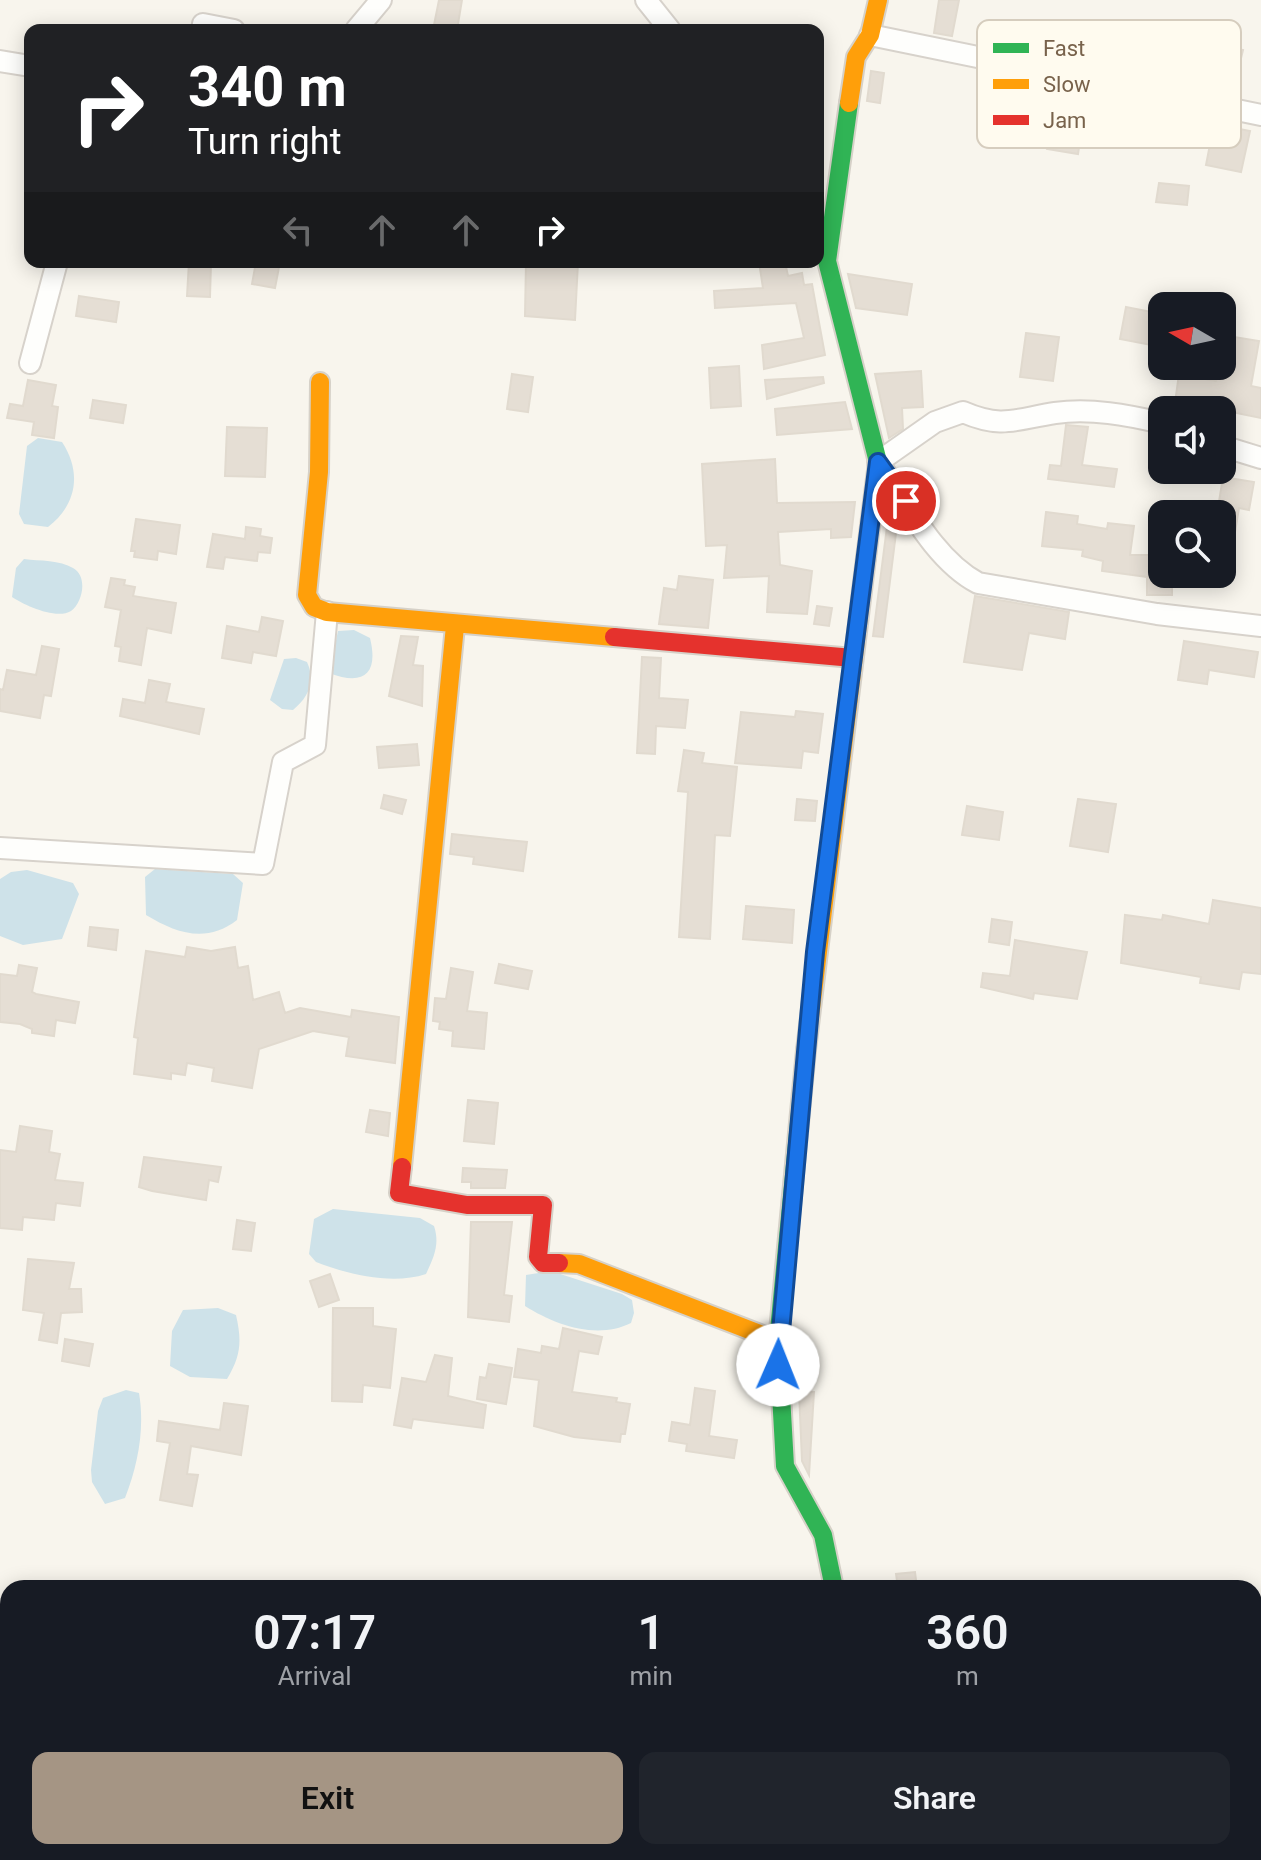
<!DOCTYPE html>
<html lang="en">
<head>
<meta charset="utf-8">
<style>
	body { margin:0; font-family:Roboto,sans-serif; background:#20242c; color:#f1f3f6; height:100vh; display:flex; flex-direction:column; font-size:30px; white-space:nowrap }
	* { box-sizing:border-box; margin:0 }
	p { font-size:26px; color:#9ea1a6 }
	.icon { flex:none; width:44px; height:44px; fill:none; stroke:currentColor; stroke-width:2; stroke-linecap:round; stroke-linejoin:round }
	.map { position:relative; flex:1; overflow:hidden }
	.side { position:absolute; left:0px; top:1580px; width:1262px; height:280px; display:flex; flex-direction:column; background:#171b24; border-radius:24px 24px 0 0; box-shadow:0 4px 20px #0003 }
	.side>* { flex:none }
	.guide { position:absolute; left:24px; top:24px; width:800px; height:244px; border-radius:16px; box-shadow:0 4px 20px #0003; background:#202124; color:#fff; overflow:hidden }
	.needle { width:52px; rotate:279deg }
	.controls { position:absolute; left:1148px; top:292px; display:grid; gap:16px }
	.controls a { display:grid; place-items:center; width:88px; height:88px; border-radius:16px; background:#171b24; box-shadow:0 4px 20px #0003; font-size:40px }
	.pin { position:absolute; display:grid; place-items:center; width:68px; height:68px; color:#fff; margin:-34px; border:4px solid #fff; border-radius:50%; box-shadow:0 2px 8px #0007 }
	.me { position:absolute; width:88px; margin:-44px; rotate:1deg; stroke-linejoin:round; filter:drop-shadow(0 0 6px #0008) }
	.turn { display:flex; align-items:center; gap:28px; height:168px; padding:0 32px; font-size:36px }
	.turn .icon { width:104px; height:104px; stroke-width:2.5 }
	.turn b { display:block; font-size:56px; line-height:68px }
	.lanes { display:flex; align-items:center; height:76px; padding:0 32px; background:#0003; justify-content:center; gap:40px; direction:ltr }
	.lanes .off { opacity:.35 }
	.eta { display:flex; justify-content:space-evenly; align-items:center; height:136px; text-align:center }
	.eta b { font-size:48px; font-weight:600; line-height:56px }
	.action { display:flex; gap:16px; margin-top:auto; padding:16px 32px }
	.action a { flex:1; height:92px; border-radius:16px; background:#a59584; color:#111; font-size:32px; font-weight:600; line-height:92px; text-align:center }
	.action a+a { background:#20242c; color:#f1f3f6 }
	.map>svg:first-child { display:block }
	.water { fill:#cee2e9 }
	.building { fill:#e5ded4; stroke:#e1dacf; stroke-width:2 }
	.lines { fill:none; stroke-linecap:round; stroke-linejoin:round }
	.street-casing { stroke:#d7d2cb; stroke-width:24 }
	.fast-casing { stroke:#d6d1c8; stroke-width:22 }
	.slow-casing { stroke:#d6d1c8; stroke-width:22 }
	.jam-casing { stroke:#d6d1c8; stroke-width:22 }
	.street { stroke:#fefefc; stroke-width:20 }
	.fast { stroke:#30b455; stroke-width:18 }
	.slow { stroke:#ff9f0a; stroke-width:18 }
	.jam { stroke:#e5322d; stroke-width:18 }
	.route-casing { stroke:#114b97; stroke-width:20 }
	.route { stroke:#1a73e8; stroke-width:14 }
	.key { fill:#fffbef; stroke:#d6cdbe; stroke-width:2 }
	.key-label { font-size:22px; fill:#78624b }
</style>
</head>
<body>
<div class="map">
<svg width="1261" height="1860" viewBox="0 0 1261 1860">
	<rect width="100%" height="100%" fill="#f8f5ed"/>
	<path class="water" d="M38,438L62,442C82,472 77,505 48,527L24,524L19,514L27,446Z
		M24,559C40,561 60,560 73,568C88,576 83,602 71,611C56,620 24,605 12,597L16,568Z
		M354,630L370,638C379,675 363,686 329,673L338,631Z
		M296,658L307,662C316,682 308,698 293,710L282,709L270,700L284,659Z
		M155,869L233,874L243,883L237,920C206,944 176,933 146,915L145,877Z
		M27,870L73,883L79,894L62,939L23,945L0,936V879L11,872Z
		M333,1209L420,1218L434,1226C440,1244 434,1257 426,1274C393,1285 349,1275 316,1262L309,1254L314,1219Z
		M551,1271L622,1294L632,1300L634,1313L631,1323C597,1340 555,1325 525,1306L526,1275Z
		M218,1308L236,1315C242,1341 241,1356 227,1379L190,1377L170,1366L172,1331L183,1310Z
		M126,1390L139,1393C145,1428 138,1465 125,1498L105,1504L92,1482L91,1470L98,1411L103,1398Z"/>
	<path class="building" d="M439,0H462L457,30H433Z
		M939,0H959L952,36L934,33Z
		M1218,45L1243,50L1235,83L1211,77Z
		M871,71L884,73L880,103L867,101Z
		M1053,110L1084,115L1078,154L1047,149Z
		M1214,124L1250,131L1241,172L1206,165Z
		M1159,183L1189,186L1187,205L1156,202Z
		M189,262L211,263L210,297L187,296Z
		M256,262H280L275,288L252,284Z
		M526,262H578L575,320L525,316Z
		M759,262H785L788,276L802,273L804,285L812,284L825,355L764,369L762,345L804,338L796,303L715,308L714,291L763,288Z
		M848,274L912,284L907,315L856,308Z
		M79,296L119,302L116,322L76,316Z
		M1126,307L1162,314V347L1120,339Z
		M1026,333L1059,337L1053,381L1020,377Z
		M1222,335L1259,341L1251,386L1261,388V418L1222,410H1174L1179,374L1216,381L1219,366H1222Z
		M739,366L741,406L711,408L709,368Z
		M921,371L923,407L902,408L903,429L889,438L875,374Z
		M512,374L533,377L528,412L507,409Z
		M823,377L824,383L767,399L765,380Z
		M28,380L56,385L52,406L58,407L54,438L32,435L34,422L7,418L10,404L23,406Z
		M93,400L126,405L123,423L90,418Z
		M845,402L852,429L777,435L775,409Z
		M1066,425L1088,427L1082,465L1117,469L1114,487L1048,479L1050,465L1061,466Z
		M227,427L267,428L265,477L225,476Z
		M775,459L777,503L855,502L851,537L831,538V529L778,532L780,565L812,571L807,614L767,612L769,576L724,578L727,545L706,546L702,464Z
		M1223,477L1254,482L1249,510L1239,508L1235,532L1222,529V514H1217Z
		M889,511L898,517L883,637L873,636Z
		M1046,512L1078,516L1077,524L1107,529L1108,523L1134,526L1130,555H1162V574H1172V595H1147V577L1102,571L1103,561L1082,556L1083,550L1042,546Z
		M136,519L180,525L176,554L158,551L157,560L134,557L135,551H131Z
		M246,527L261,529L260,536L272,538L270,553L258,552L257,561L225,557L223,569L207,567L213,534L245,539Z
		M679,576L713,580L708,628L659,624L664,588L677,590Z
		M111,578L125,580L124,585L135,587L133,596L176,603L171,633L147,628L141,665L119,661L121,647L115,646L121,610L105,607Z
		M975,596L1069,612L1065,639L1029,633L1022,670L964,662Z
		M817,606L832,608L829,626L814,624Z
		M262,617L283,621L276,656L253,652L251,663L222,658L227,626L259,632Z
		M401,636L418,637L413,665L423,666L422,706L389,696Z
		M1184,641L1258,652L1254,677L1209,670L1207,684L1178,680Z
		M42,646L59,649L51,696L44,695L40,718L0,711V689L3,690L7,670L36,675Z
		M642,657L661,658L659,698L688,700L685,728L656,726L655,754L637,753Z
		M149,680L170,684L166,702L204,709L199,734L120,716L123,699L145,703Z
		M796,711L823,714L818,753L803,751L801,768L735,763L741,712L795,717Z
		M417,744L419,765L379,768L377,747Z
		M684,750L704,753L702,763L737,767L730,836L715,835L710,939L679,937L688,792L678,791Z
		M384,795L406,800L402,814L381,808Z
		M797,799L817,801L815,821L795,820Z
		M1078,799L1116,804L1108,852L1070,846Z
		M967,806L1003,812L999,840L962,835Z
		M452,834L527,842L523,871L473,864L474,857L450,854Z
		M1213,900L1261,908V974L1242,972L1239,989L1200,983L1201,977L1121,963L1125,915L1162,920L1163,915L1209,924Z
		M746,906L794,910L792,943L743,939Z
		M992,919L1012,922L1009,945L989,942Z
		M90,927L118,930L116,950L88,946Z
		M1015,940L1087,952L1077,999L1034,993L1033,999L981,987L983,973L1010,976Z
		M187,947L211,951L235,947L238,968L248,966L253,1000L279,992L285,1013L300,1008L351,1017L352,1010L399,1017L395,1063L346,1056L349,1037L313,1031L259,1049L252,1088L212,1081L214,1068L187,1063L185,1075L171,1073V1079L134,1074L138,1038L134,1037L146,951L185,957Z
		M499,964L532,971L528,989L495,983Z
		M19,965L37,968L32,992L36,994L79,1002L75,1023L56,1020L54,1036L32,1033V1029L20,1024L0,1022V974L17,976Z
		M451,968L473,972L467,1011L487,1013L484,1049L452,1046L453,1031L439,1029L440,1022L433,1021L435,998L446,999Z
		M468,1100L498,1103L494,1144L464,1141Z
		M370,1110L390,1113L388,1136L366,1132Z
		M20,1126L52,1131L49,1152L60,1154L55,1180L83,1183L80,1206L56,1203L54,1220L23,1217L22,1230L0,1228V1150L16,1152Z
		M144,1157L221,1167L218,1182L209,1180L206,1200L152,1191L139,1187Z
		M463,1168L507,1170L505,1188H471V1182H462Z
		M237,1220L255,1223L251,1251L233,1249Z
		M471,1222H512L504,1295L512,1296L509,1322L468,1317Z
		M28,1259L74,1263L69,1289H81L82,1312L61,1313L57,1343L39,1340L44,1313L23,1310Z
		M330,1274L339,1300L319,1307L310,1281Z
		M333,1308H373V1326L396,1329L390,1388L363,1385L362,1402L332,1401Z
		M563,1328L602,1337L598,1354L579,1351L572,1392L617,1398L616,1402L630,1404L625,1434H621L620,1442L574,1437L534,1426L539,1380L514,1377L518,1349L541,1353L542,1346L559,1349Z
		M65,1339L93,1344L89,1366L62,1361Z
		M435,1355L452,1358L448,1396L486,1405L483,1428L413,1419L411,1428L394,1425L402,1378L426,1382Z
		M489,1364L512,1368L506,1404L477,1399L480,1377L486,1378Z
		M695,1388L715,1391L709,1436L737,1440L734,1458L686,1451L687,1444L669,1441L672,1422L690,1425Z
		M799,1391L814,1392L809,1475L802,1461Z
		M224,1403L248,1406L241,1455L191,1446L187,1474L198,1475L192,1506L160,1500L170,1443L157,1441L159,1421L220,1430Z
		M915,1572L917,1588H898L896,1574Z"/>
	<g class="lines">
		<defs>
			<path id="street" d="M646,0L670,30
				M202,30L203,24L234,30
				M356,30L381,0
				M870,35L1261,115
				M0,61L30,66
				M30,363L57,262
				M1162,423C1127,415 1091,408 1055,413C1016,419 1002,429 963,412L935,422L878,462C906,502 934,560 978,583L1157,614L1261,626
				M1222,446L1261,458
				M0,848L263,864L283,762L315,745L327,612
				M761,1860L762,1852"/>
			<path id="fast" d="M849,103L827,261L878,462L866,558
				M806,1050L778,1341L785,1466L823,1535L834,1588
				M6,1860L46,1852"/>
			<path id="slow" d="M849,103L856,57L870,35L878,0
				M320,382L319,472L307,595L314,607L327,612L614,637
				M806,1050L866,558
				M402,1167L455,626
				M559,1263L579,1264L778,1341
				M1254,1633H1261
				M865,1852V1860"/>
			<path id="jam" d="M614,637L853,658
				M402,1167L399,1193L467,1205H543L538,1257L543,1263H559"/>
		</defs>
		<use href="#street" class="street-casing"/>
		<use href="#fast" class="fast-casing"/>
		<use href="#slow" class="slow-casing"/>
		<use href="#jam" class="jam-casing"/>
		<use href="#street" class="street"/>
		<use href="#fast" class="fast"/>
		<use href="#slow" class="slow"/>
		<use href="#jam" class="jam"/>
	</g>
	<g class="lines">
		<defs>
			<path id="route" d="M778,1365L815,952L878,462L906,501"/>
		</defs>
		<use href="#route" class="route-casing"/>
		<use href="#route" class="route"/>
	</g>
	<rect x="977" y="20" width="264" height="128" rx="12" class="key"/>
	<rect x="993" y="43" width="36" height="10" fill="#30b455"/>
	<rect x="993" y="79" width="36" height="10" fill="#ff9f0a"/>
	<rect x="993" y="115" width="36" height="10" fill="#e5322d"/>
	<g class="key-label">
		<text x="1043" y="56">Fast</text>
		<text x="1043" y="92">Slow</text>
		<text x="1043" y="128">Jam</text>
	</g>
</svg>
<div class="controls">
<a><svg class="needle" viewBox="-14 -14 28 28"><path d="M0-13l5 13h-10z" fill="#e53935"/><path d="M0 13l5-13h-10z" fill="#9ea1a6"/></svg></a>
<a><svg class="icon" aria-label="sound" viewBox="0 0 24 24"><path d="M4 9h4l5-4v14l-5-4H4zM17 9q2 3 0 6"/></svg></a>
<a><svg class="icon" aria-label="search" viewBox="0 0 24 24"><circle cx="10" cy="10" r="6"/><path d="M15 15l6 6"/></svg></a>
</div>
<div class="pin" style="left:906px;top:501px;background:#d93025"><svg class="icon" aria-label="arrive" viewBox="0 0 24 24"><path d="M6 21V4h12l-3 4 3 4H6"/></svg></div>
<svg class="me" style="left:778px;top:1365px" viewBox="-20 -20 40 40"><circle r="19" fill="#fff"/><path d="M0-13L10 11 0 6-10 11z" fill="#1a73e8"/></svg>
<div class="guide">
<div class="turn"><svg class="icon" aria-label="right" viewBox="0 0 24 24"><path d="M7 20v-9h11M14 6l5 5-5 5"/></svg><div><b>340 m</b>Turn right</div></div>
<div class="lanes"><svg class="icon off" aria-label="left" viewBox="0 0 24 24"><path d="M17 20v-9H6M10 6l-5 5 5 5"/></svg><svg class="icon off" aria-label="ahead" viewBox="0 0 24 24"><path d="M12 20V5M6 11l6-6 6 6"/></svg><svg class="icon off" aria-label="ahead" viewBox="0 0 24 24"><path d="M12 20V5M6 11l6-6 6 6"/></svg><svg class="icon" aria-label="right" viewBox="0 0 24 24"><path d="M7 20v-9h11M14 6l5 5-5 5"/></svg></div>
</div>
<section class="side">
<div class="eta">
<div><b>07:17</b><p>Arrival</p></div>
<div><b>1</b><p>min</p></div>
<div><b>360</b><p>m</p></div>
</div>
<div class="action"><a>Exit</a><a>Share</a></div>
</section>
</div>
</body>
</html>
